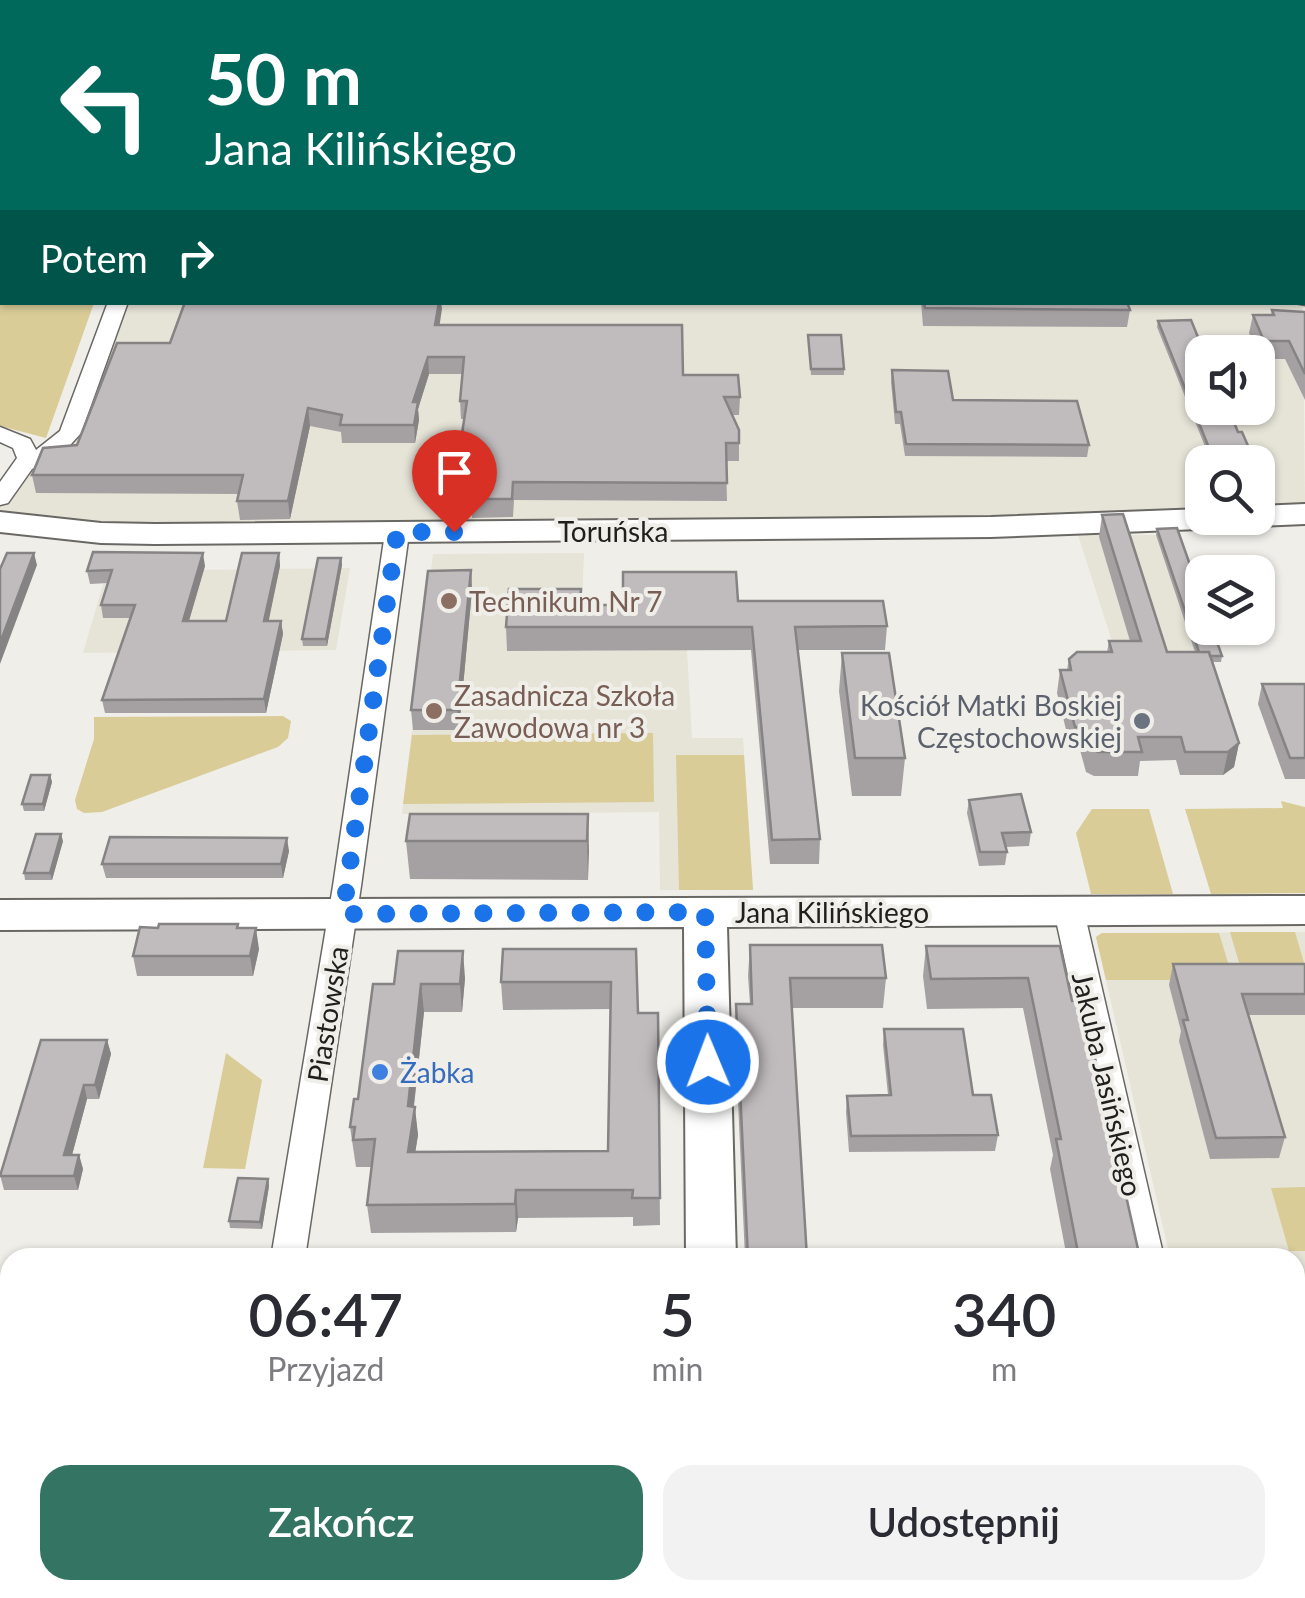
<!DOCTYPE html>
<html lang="pl">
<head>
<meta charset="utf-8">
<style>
	body { margin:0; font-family:Lato,sans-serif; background:#f2f2f3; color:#2b2b33; height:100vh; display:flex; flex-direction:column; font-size:38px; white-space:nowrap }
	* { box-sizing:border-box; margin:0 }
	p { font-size:32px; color:#7c7c81 }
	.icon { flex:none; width:55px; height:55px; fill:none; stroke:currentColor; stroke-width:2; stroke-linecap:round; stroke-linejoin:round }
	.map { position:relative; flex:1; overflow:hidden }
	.drawer { position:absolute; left:0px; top:1248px; width:1305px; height:352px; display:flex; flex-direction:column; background:#fff; border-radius:30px 30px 0 0; box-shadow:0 2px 8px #0004 }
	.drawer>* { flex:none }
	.guide { position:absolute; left:0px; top:0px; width:1305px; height:305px; box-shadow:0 2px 8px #0004; background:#00695c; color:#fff; overflow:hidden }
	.buttons { position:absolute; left:1185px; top:335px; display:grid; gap:20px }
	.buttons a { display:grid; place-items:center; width:90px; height:90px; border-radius:20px; background:#fff; box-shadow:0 2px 8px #0004; font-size:50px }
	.pin { position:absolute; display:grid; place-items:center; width:85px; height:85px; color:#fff; margin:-102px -42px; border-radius:50% 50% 50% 0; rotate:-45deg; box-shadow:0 0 10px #0007 }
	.pin .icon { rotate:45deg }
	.me { position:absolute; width:110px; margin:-55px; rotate:359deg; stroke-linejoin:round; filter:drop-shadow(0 0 8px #0008) }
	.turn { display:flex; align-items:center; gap:35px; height:210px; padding:0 40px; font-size:45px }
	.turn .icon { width:130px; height:130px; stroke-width:2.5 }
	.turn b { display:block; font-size:70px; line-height:85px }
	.then { display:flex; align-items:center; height:95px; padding:0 40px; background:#0003; gap:20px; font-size:38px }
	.eta { display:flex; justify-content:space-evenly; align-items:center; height:170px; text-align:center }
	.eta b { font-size:60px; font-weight:600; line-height:70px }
	.button { display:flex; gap:20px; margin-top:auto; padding:20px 40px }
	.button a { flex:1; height:115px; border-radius:30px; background:#347463; color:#fff; font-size:40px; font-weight:600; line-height:115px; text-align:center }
	.button a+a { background:#f2f2f3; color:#2b2b33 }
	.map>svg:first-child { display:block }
	.built { fill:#e6e3d7; fill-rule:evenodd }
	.green { fill:#d9cc97 }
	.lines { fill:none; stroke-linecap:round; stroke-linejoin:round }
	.street-casing { stroke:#696864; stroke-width:3 }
	.secondary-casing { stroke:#696864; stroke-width:4 }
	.street { fill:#fff; fill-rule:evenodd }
	.secondary { fill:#fff; fill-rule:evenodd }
	.wall { fill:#a5a1a3 }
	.shaded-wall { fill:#868384 }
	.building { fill:#c0bbbd; stroke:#868384; stroke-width:2.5 }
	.route { stroke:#1a73e8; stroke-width:18; stroke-dasharray:0 32.4 }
	.education-dot { fill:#8d6e63; stroke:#efeee9; stroke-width:4 }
	.worship-dot { fill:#6b7280; stroke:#efeee9; stroke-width:4 }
	.shop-dot { fill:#3f7fe0; stroke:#efeee9; stroke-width:4 }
	.labels { text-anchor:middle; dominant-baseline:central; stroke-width:8; stroke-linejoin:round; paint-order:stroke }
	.street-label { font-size:28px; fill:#201f1e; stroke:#efeee9 }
	.education-label { font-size:28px; fill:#785e54; stroke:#efeee9; text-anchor:start }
	.worship-label { font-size:28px; fill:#5b616d; stroke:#efeee9; text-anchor:end }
	.shop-label { font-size:28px; fill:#366cbe; stroke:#efeee9; text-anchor:start }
</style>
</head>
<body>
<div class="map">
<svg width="1305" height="1598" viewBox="0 0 1305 1598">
	<rect width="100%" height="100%" fill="#efeee9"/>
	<path class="built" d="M1303,299L1305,514L1258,516V462H1202V518H1226L1070,525L397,533L0,522V499L27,463L54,449L118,303L1302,302ZM1202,352H1258V408H1202Z
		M1078,535H1176L1202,628H1209L1221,662L1119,663Z
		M584,553L580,651L687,650L692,738H743L753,890H660L659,812L402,814L433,554Z
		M350,568L336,650L83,653L107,571Z
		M1305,932V1274H1295V1258L1170,1257L1096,937L1102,933Z"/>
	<path class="green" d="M0,0H1305V299L1302,2H2V63Z
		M0,212L2,302L94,303L46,438L0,426Z
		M283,716L291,721L288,738L278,747L102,812L84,813L77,809L75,800L94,739V717Z
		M653,733L654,802L403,804L412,735Z
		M676,755H744L753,890H679Z
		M1281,801L1305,807V893L1211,894L1185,809L1283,808Z
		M1092,809H1149L1173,894H1091L1076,833Z
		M1230,932H1295L1305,966H1240Z
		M1102,933H1219L1229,966L1222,980H1106L1096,937Z
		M226,1053L262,1080L245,1169L203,1168Z
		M1305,1187V1251H1289L1271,1188Z"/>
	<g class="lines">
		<defs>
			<path id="street" d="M0,175H2V186H0Z
				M1302,293L1305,305L1295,303L1302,302Z
				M108,302H128L81,433L62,454L32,469L8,503L0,505V482L17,458L13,448L0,442V427L30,439L36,450L60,431Z
				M397,526L409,533L361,886L305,1258H271L333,886L385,533Z
				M1069,901L1079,904L1084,911L1164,1258H1130L1054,911L1059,904Z
				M1295,1374H1305V1404H1295Z
				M203,1590H243L241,1598H201Z
				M1201,1590H1241L1243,1598H1203Z"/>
			<path id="secondary" d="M1305,504V524L1258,526L1243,518L1238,525L1226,528L991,537L155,544L101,543L0,532V512L101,523L155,524L991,517L1202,509V518H1258V506Z
				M1305,896V924L727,927L736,1258H686L684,927L0,930V900Z
				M685,1590H743V1598H685Z"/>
		</defs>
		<use href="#street" class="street-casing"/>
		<use href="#secondary" class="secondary-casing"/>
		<use href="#street" class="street"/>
		<use href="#secondary" class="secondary"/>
	</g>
	<path class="wall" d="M185,302H441L439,325L683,375L740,397L739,415H732L739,430V461H726L727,501L514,500L513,517L472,518L471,499L476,458H462L461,440L464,419H461L460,401L462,374H429L418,409L419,420L415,443H342L341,432L310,426L290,519L240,520L237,501L239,494L36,493L32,475L77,445L170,343Z
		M921,302H1127L1130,310L1127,327L923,326Z
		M1272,310L1305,312V400L1285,359H1260L1249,333L1253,315H1271Z
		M1158,321L1238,432L1255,462H1217L1216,459H1210L1157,327Z
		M808,335L844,369V375H811Z
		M892,370L953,400L1089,445L1087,457L905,456L900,424H895L891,382Z
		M1102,515L1167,652H1195L1156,535L1157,529L1222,656L1221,662H1212L1239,743L1234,767L1223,775H1180L1176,760L1140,761L1138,776H1094L1086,772L1080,750H1071L1057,693L1060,670H1067L1069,659L1107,652L1109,641H1130L1099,537Z
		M279,553L280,566L268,621H281L283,634L266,713H105L102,700L130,618H103L101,605L108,583L90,584L87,571L205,566L189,621H226Z
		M341,558L342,565L327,646H303L302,639Z
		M471,570L472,590L459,730H413L411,710Z
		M581,589V605L738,601L887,626L885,650H798L820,839L819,864H770L751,650L507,651L506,627Z
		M842,653L905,758L901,796H852L839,691Z
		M1262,684H1305V779H1285L1258,704Z
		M50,775L52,782L44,811H24L22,804Z
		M969,800L1031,832L1029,846L1006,847L1007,852L1005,865L979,866L967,813Z
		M588,814V880L410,879L406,841Z
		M63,841L52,880H25L24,873Z
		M289,851L283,878H106L102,864Z
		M239,928L259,949L253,976H137L133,956Z
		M750,945L886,978L883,1008H792L807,1258H745L735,1034L736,1004H750L748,976Z
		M926,946H1060L1072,1001L1140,1258H1067L1050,1169L1053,1155L1023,1008L927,1009L923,976Z
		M636,949L638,1013H658L660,1225L633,1226V1217L518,1218L516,1232L371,1233L367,1205L372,1167H356L350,1127L394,984L465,978L462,1012H424L414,1107L418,1135L415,1152L608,1151L610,1009L503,1010L501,982Z
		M1173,964H1305V1015H1248L1285,1137L1279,1158L1210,1159L1179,1041L1181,1031L1169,985Z
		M884,1029L973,1095L998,1135L995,1151L849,1152L846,1112L847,1096L888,1095L883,1045Z
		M107,1040L111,1054L99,1099H87L72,1155H79L83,1169L78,1190H4L0,1175Z
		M268,1179L269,1186L262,1229L230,1228L229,1221Z
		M1295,1295H1305V1367H1295Z
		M1295,1392H1305V1564L1295,1528Z
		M0,1501H10V1567L0,1566Z
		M1126,1590H1200L1202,1598H1128Z"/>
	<path class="shaded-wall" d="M439,302H441L442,309L437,342L435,325Z
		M428,357L429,374L418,409L419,420L415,443L413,402Z
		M308,408L310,426L290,519L288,501Z
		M34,553L37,565L0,664V643Z
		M203,553L205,566L185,634L183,621Z
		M279,553L280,566L266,634L264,621Z
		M341,558L342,565L327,646L326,639Z
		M471,570L472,590L459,730L457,710Z
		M281,621L283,634L266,713L264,699Z
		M1239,743L1234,767L1223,775L1228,752Z
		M50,775L52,782L44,811L43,804Z
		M588,814L589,852L588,880L587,841Z
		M61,834L63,841L52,880L50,873Z
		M287,838L289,851L283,878L281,864Z
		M256,928L259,949L253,976L250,956Z
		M463,951L465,978L462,1012L460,984Z
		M421,984L424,1012L412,1121L415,1107L418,1135L411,1180L408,1152V1106Z
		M107,1040L111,1054L99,1099L95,1085Z
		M84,1085L87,1099L68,1170L64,1155Z
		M79,1155L83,1169L78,1190L74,1176Z
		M268,1179L269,1186L262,1229L260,1222Z
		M516,1190L518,1218L516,1232L515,1204Z
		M10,1346V1374L0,1407V1378Z
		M345,1590H350L348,1598H344Z"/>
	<path class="building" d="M185,302H439L435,325H682L683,375H738L740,397H724L739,430V443H726L727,483L513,482L512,499H471L478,440H461L467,401H460L464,357H428L413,402H418L414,425H340L342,415L308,408L288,501H237L243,475H32L43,448L77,445L117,343H170Z
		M924,302H1127L1130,310L925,308Z
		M1272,310L1305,312V374L1289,341H1264L1253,315H1274Z
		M1191,320L1204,352H1202V408H1228L1238,432H1242L1255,462H1221L1217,453H1211L1158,321Z
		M808,335H841L844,369H811Z
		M892,370L948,371L953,400L1077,401L1089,445L906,444L901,412H896Z
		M1258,469L1263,482H1258Z
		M1123,514L1167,652H1209L1239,743L1228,752H1185L1181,737H1138L1142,752H1098L1090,748L1084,727H1075L1060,670H1071L1069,659L1077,652H1112L1109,641H1141L1102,515Z
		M1177,528L1202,599V628H1212L1222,656H1210L1209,652H1199L1157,529Z
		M93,552L203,553L183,621H226L242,553H279L264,621H281L264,699L102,700L135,605H101L112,570L87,571Z
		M7,553H34L0,643V569Z
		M318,558H341L326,639H302Z
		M471,570L457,710H411L428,571Z
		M623,572H736L738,601H883L887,626L795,627L820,839L772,840L752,627H506L509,589H581L580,605H623Z
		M842,653H889L905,758H855Z
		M1262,684H1305V758H1290Z
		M31,775H50L43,804H22Z
		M1021,794L1031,832L1002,833L1007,852H980L969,800Z
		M410,814H588L587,841H406Z
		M36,834H61L50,873H24Z
		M110,837L287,838L281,864H102Z
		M159,924H238L237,928H256L250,956H133L140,927L158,928Z
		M750,945H882L886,978H790L807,1258H748L736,1004H752Z
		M926,946H1060L1072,1001L1082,1000L1140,1258H1079L1056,1139H1061L1028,978L931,979Z
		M503,949H636L638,1013H658L660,1198H632L633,1190H516L515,1204L367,1205L375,1139L353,1140L355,1127H350L354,1099H358L373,984H394L398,951H463L460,984H421L408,1106L415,1107L408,1152L608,1151L611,982H501Z
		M1173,964H1305V994H1242L1285,1137L1216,1138L1183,1020H1188Z
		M884,1029H963L973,1095H991L998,1135L851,1136L847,1096L891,1095Z
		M41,1040H107L95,1085H84L64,1155H79L74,1176H0Z
		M238,1178L268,1179L260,1222L229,1221Z
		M1295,1295H1305V1346H1295Z
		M0,1315H10V1346L0,1378Z
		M1295,1392H1305V1518L1295,1482Z
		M0,1501H10V1553H0Z
		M288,1590H345L344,1598H286Z
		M582,1590H638V1598H581Z
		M765,1590H832V1598H765Z
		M1135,1590H1200L1202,1598H1137Z"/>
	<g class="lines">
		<path class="route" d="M454,532H397L343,914L705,912L708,1062"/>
	</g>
	<g class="education-dot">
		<circle cx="449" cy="601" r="10"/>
		<circle cx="434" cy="711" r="10"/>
	</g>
	<circle class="worship-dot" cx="1142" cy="721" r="10"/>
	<circle class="shop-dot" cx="380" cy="1072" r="10"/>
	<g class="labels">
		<g class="street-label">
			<text x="613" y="531">Toruńska</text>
			<text x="832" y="912">Jana Kilińskiego</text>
			<text transform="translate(327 1014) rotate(-81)">Piastowska</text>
			<text transform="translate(1108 1084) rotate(77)">Jakuba Jasińskiego</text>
		</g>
		<g class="education-label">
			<text x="469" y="601">Technikum Nr 7</text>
			<text x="454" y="695">Zasadnicza Szkoła<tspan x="454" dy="32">Zawodowa nr 3</tspan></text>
		</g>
		<g class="worship-label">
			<text x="1122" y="705">Kościół Matki Boskiej<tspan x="1122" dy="32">Częstochowskiej</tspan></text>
		</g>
		<g class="shop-label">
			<text x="400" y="1072">Żabka</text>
		</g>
	</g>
</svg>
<div class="buttons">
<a><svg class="icon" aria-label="sound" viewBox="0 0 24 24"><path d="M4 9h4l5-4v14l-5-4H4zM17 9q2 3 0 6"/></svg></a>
<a><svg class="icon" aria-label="search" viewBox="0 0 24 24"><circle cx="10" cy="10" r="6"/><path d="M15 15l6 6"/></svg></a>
<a><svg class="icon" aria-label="layers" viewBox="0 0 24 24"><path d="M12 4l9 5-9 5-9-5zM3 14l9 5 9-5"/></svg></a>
</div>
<div class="pin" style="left:454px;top:532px;background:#d93025"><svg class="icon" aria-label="arrive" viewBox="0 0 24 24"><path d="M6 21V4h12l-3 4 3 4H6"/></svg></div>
<svg class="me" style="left:708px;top:1062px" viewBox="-20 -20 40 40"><circle r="17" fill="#1a73e8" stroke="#fff" stroke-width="3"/><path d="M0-11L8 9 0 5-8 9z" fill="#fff"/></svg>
<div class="guide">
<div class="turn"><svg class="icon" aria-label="left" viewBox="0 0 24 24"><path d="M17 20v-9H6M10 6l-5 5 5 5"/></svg><div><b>50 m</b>Jana Kilińskiego</div></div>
<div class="then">Potem<svg class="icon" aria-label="right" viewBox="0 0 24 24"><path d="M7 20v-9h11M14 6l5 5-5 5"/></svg></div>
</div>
<section class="drawer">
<div class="eta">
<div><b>06:47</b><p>Przyjazd</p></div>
<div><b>5</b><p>min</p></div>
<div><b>340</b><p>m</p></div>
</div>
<div class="button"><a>Zakończ</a><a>Udostępnij</a></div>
</section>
</div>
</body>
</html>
